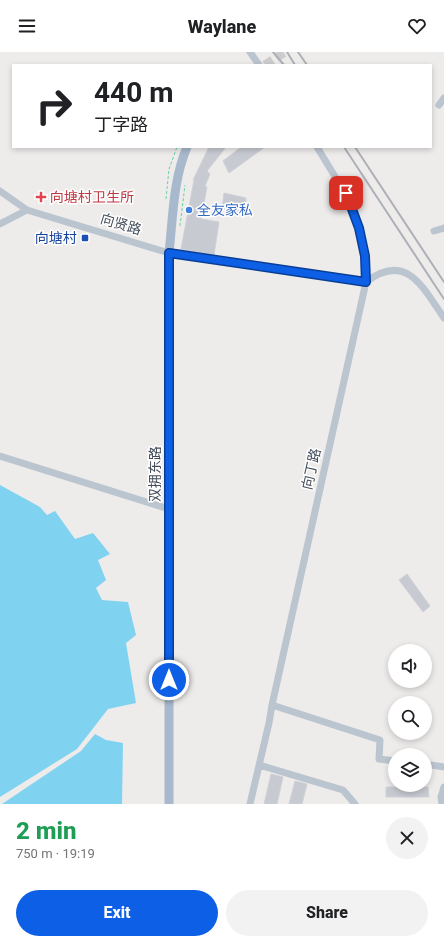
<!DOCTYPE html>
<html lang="en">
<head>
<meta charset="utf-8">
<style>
	body { margin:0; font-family:Roboto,"Noto Sans SC",sans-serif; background:#f2f2f2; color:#202124; height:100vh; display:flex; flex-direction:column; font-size:15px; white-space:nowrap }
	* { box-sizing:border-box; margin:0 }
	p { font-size:13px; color:#757577 }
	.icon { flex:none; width:22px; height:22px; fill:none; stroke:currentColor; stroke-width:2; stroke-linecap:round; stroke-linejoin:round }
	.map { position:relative; height:752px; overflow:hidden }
	.side { display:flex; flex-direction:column; background:#fff; flex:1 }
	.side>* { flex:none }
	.hud { position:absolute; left:12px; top:12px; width:420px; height:84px; border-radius:0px; box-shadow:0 2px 6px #0003; background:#fff; color:#202124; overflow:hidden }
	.buttons { position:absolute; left:388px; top:592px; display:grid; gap:8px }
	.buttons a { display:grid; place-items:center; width:44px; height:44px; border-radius:50%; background:#fff; box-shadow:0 2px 6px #0003; font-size:20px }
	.pin { position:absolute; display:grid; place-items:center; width:34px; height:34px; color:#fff; margin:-17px; border-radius:8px; box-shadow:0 2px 6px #0006 }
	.me { position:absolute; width:44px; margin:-22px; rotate:0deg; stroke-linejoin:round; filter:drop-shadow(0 0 3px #0008) }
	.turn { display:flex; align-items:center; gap:14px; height:84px; padding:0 16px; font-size:18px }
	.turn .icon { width:52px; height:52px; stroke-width:2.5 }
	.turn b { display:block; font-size:28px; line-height:34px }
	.round { display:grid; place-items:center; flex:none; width:42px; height:42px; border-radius:21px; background:#f2f2f2 }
	.overview { display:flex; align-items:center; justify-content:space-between; height:68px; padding:0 16px }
	h1 { font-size:24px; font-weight:800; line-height:30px; color:#1e9e55 }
	.cta { display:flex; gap:8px; margin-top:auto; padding:8px 16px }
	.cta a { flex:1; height:46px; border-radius:24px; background:#0d60e6; color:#fff; font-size:16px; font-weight:800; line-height:46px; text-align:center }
	.cta a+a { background:#f2f2f2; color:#202124 }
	header { display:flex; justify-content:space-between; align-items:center; height:52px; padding:0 16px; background:#fff; font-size:18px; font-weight:800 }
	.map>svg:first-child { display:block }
	.water { fill:#7fd3f1 }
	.building { fill:#c7cad1; stroke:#cfd1d8 }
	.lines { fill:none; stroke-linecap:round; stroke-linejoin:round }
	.major-tunnel { stroke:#cccbce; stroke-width:9; stroke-dasharray:9 4.5; stroke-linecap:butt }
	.path { stroke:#6bd0a4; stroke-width:1; stroke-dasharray:3 2; stroke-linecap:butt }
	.minor { stroke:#bbc5cf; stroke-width:7 }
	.major { stroke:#a8b9cd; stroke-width:9 }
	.rail { stroke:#adb0b6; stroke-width:2 }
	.route-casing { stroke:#083e96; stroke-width:10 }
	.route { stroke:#0d60e6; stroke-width:7 }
	.health-dot { fill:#e0444e; stroke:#fff; stroke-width:1.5 }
	.shop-dot { fill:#3f7fe0; stroke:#fff; stroke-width:1.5 }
	.transit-dot { fill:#1a4fb4; stroke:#fff; stroke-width:1.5 }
	.labels { text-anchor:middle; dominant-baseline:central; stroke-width:3; stroke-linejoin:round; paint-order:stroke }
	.health-label { font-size:14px; fill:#be3a42; stroke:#fff; text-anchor:start }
	.shop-label { font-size:14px; fill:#366cbe; stroke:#fff; text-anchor:start }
	.street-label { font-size:14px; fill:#434d5a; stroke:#fff }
	.transit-label { font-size:14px; fill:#164399; stroke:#fff; text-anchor:end }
</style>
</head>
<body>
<header><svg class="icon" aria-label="menu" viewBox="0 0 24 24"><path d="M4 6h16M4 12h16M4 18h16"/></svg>Waylane<svg class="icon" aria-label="heart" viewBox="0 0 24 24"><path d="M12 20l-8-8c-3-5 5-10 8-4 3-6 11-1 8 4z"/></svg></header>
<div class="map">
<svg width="444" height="752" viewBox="0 0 444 752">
	<rect width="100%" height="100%" fill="#eeebeb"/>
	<path class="water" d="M0,433L40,455L47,463L55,459L75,487L93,481L110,502L98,508L106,528L96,536L102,548L128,550L136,583L126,591L136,651L108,657L77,697L0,745Z
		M95,682L106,688L123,691L122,752H2L81,699Z"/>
	<path class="building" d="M209,95H226L207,119L210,122L205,134L207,135L201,167L219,170L214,203L181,197L194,128H193Z
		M241,95H265L229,121L223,109Z
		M224,141L246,146L245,160L222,157Z
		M407,522L430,554L423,560L399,528Z
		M271,722L283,725L277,752H264Z
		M295,729L307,732L302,752H289Z
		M386,735H428L429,745H386Z"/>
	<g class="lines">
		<path class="major-tunnel" d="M265,13L285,0"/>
		<path class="path" d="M166,147L169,117L177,95
			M180,174L185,133"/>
		<path class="minor" d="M250,0L259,13
			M439,53L444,46
			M0,139L27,158L169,201L366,230C407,199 423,236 444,266
			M0,172L27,158
			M434,179L444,176
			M0,404L169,457
			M272,653L380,688L379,707L395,709
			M425,712L444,715
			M259,713L343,738L355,752
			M250,752L269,671L272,653L366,230L365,204L359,176L345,141L317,95
			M442,752L441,745L444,735"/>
		<path class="major" d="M169,752V201C173,165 173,128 187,95"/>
		<path class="rail" d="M273,0L284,13
			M287,0L295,13
			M298,0L307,13
			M344,95L444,247
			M355,95L444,230"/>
	</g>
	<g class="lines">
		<defs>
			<path id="route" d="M169,628V201L366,230L365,204L359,176L346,141"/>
		</defs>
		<use href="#route" class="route-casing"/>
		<use href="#route" class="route"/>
	</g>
	<path class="health-dot" d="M39 139h4v4h4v4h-4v4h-4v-4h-4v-4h4z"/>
	<circle class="shop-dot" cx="189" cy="158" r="4"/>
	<rect class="transit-dot" x="81" y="182" width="8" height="8" rx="2"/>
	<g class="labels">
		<g class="health-label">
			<text x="50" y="145">向塘村卫生所</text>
		</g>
		<g class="shop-label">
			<text x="197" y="158">全友家私</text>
		</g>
		<g class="street-label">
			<text transform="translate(121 172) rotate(17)">向贤路</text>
			<text transform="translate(311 417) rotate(-77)">向丁路</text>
			<text transform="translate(155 422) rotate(-90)">双拥东路</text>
		</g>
		<g class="transit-label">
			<text x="77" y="186">向塘村</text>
		</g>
	</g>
</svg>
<div class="buttons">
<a><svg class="icon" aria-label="sound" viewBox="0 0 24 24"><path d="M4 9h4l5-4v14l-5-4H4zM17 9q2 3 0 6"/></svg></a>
<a><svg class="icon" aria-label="search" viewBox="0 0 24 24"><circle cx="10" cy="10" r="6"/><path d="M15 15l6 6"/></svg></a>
<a><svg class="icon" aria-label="layers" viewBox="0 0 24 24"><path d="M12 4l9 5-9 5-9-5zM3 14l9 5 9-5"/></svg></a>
</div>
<div class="pin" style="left:346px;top:141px;background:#d93025"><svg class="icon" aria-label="arrive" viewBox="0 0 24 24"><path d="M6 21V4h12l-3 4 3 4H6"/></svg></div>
<svg class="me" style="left:169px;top:628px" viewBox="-20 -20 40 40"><circle r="17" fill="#0d60e6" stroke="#fff" stroke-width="3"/><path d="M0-11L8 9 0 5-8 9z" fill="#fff"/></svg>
<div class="hud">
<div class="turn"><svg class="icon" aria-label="right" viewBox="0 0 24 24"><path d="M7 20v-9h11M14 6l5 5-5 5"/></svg><div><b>440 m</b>丁字路</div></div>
</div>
</div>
<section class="side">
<div class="overview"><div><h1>2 min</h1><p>750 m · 19:19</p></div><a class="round"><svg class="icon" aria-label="close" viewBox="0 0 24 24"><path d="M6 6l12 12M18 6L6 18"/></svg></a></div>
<div class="cta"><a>Exit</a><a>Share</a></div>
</section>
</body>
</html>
